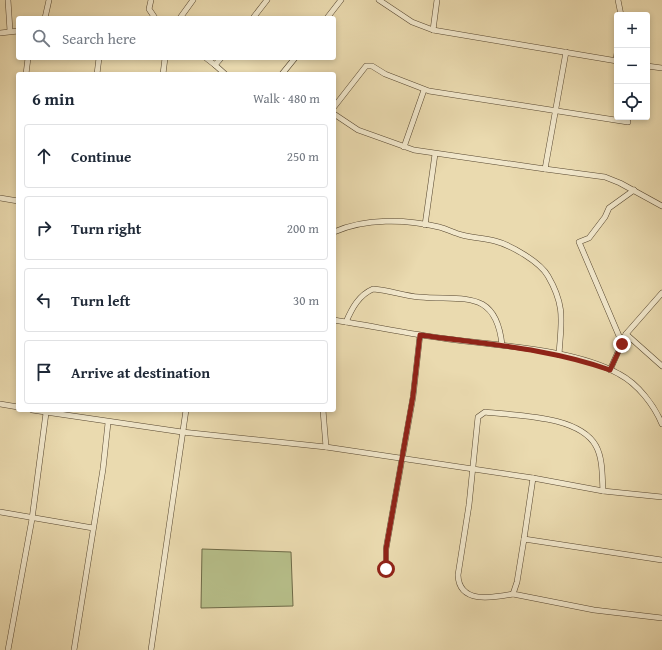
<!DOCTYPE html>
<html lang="en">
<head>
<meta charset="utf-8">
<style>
  body { margin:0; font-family:"Gentium Book Plus",serif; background:#f2f2f3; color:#1f2937 }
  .controls { position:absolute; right:12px; top:12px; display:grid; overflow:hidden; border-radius:4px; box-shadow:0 2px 6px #0003 }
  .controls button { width:36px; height:36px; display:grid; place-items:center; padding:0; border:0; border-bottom:1px solid #e0e1e3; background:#fff; color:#1f2937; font:20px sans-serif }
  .stop { position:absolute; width:12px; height:12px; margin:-9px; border:3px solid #8f2418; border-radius:50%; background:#fff }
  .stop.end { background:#8f2418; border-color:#fff; box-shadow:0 1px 4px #0008 }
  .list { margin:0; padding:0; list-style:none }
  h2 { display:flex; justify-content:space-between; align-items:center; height:52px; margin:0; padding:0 16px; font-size:17px }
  h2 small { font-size:13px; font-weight:400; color:#747a83 }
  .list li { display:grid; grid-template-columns:26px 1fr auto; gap:12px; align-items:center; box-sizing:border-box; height:64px; margin:0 8px 8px; padding:0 8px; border:1px solid #e0e1e3; border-radius:4px }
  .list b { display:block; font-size:15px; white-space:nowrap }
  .list em { font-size:13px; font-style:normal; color:#747a83 }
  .icon { flex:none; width:22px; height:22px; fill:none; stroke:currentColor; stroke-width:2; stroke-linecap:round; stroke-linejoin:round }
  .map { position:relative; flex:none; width:662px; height:650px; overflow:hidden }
  .search { position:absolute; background:#fff; box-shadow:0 2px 6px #0003; left:16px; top:16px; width:320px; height:44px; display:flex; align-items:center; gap:10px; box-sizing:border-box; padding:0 14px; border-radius:4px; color:#747a83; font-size:15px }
  .panel { position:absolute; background:#fff; box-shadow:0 2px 6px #0003; left:16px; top:72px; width:320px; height:340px; border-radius:4px }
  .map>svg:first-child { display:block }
  .green { fill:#b7bf8a; stroke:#6e6a47 }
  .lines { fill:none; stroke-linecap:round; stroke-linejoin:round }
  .street-casing { stroke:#56462f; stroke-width:6 }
  .street { stroke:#f1e7cb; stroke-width:5 }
  .route { stroke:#8f2418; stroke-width:5 }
</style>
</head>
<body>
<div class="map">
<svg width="662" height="650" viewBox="0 0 662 650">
  <rect width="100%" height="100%" fill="#eadaaf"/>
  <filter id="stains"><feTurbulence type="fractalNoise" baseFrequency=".005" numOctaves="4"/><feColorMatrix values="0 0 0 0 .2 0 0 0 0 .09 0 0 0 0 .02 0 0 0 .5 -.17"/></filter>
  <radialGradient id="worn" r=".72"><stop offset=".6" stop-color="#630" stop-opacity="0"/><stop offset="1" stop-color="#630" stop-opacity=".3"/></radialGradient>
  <polygon class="green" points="202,549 291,552 293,606 201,608"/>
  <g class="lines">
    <g class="street-casing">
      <g id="street">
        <polyline points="8,0 10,31"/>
        <polyline points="151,0 149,9 155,18"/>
        <polyline points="379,0 412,22 433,30 617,61"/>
        <polyline points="618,0 621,15"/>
        <polyline points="45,18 49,0"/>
        <polyline points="180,18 193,0"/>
        <polyline points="253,18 267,0"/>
        <polyline points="327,18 341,0"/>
        <polyline points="433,30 437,0"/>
        <polyline points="0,33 18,31"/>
        <polyline points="206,58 215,65"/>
        <polyline points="221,58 215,65 225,74"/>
        <polyline points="616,60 617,53"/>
        <polyline points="647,66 662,68"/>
        <polyline points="26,74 28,58"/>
        <polyline points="97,74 99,58"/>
        <polyline points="163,74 165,58"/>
        <polyline points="282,74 295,58"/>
        <polyline points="334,107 366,66 372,66 385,74 429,91 628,122"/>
        <polyline points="334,114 358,130 414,150 545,169 566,52"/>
        <polyline points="404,147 424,90"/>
        <polyline points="545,169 605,177 620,183 662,206"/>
        <polyline points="0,198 18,201"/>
        <polyline points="425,225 435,154"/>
        <path d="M334,232C365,218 406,219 439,227C447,229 454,233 462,235C473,238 484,238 495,241C511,245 540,262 548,276C566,307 561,322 559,355"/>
        <path d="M334,320C372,326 410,334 448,339C499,346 574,349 619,374C638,384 654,405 662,424"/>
        <path d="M346,322C352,308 359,295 373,289C389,290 404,296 419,297C463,301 496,288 502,345"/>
        <polyline points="626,334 662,366"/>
        <polyline points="622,343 579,242 589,238 605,217 609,208 634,190"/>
        <polyline points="610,370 626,334 662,293"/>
        <polyline points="0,404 18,407"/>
        <polyline points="32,410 182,432 326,447 533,478 603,491 662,497"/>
        <polyline points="323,410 326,447"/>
        <polyline points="0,512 93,528"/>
        <polyline points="524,539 533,478"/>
        <polyline points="662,560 524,539 517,582 513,594 594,610 662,618"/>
        <polyline points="386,569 386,549 413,397 420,335"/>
        <path d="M513,594C492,598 459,604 458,575L469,505L478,417L485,412C516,416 579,415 596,446C603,459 602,476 603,491"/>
        <polyline points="8,650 32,519 46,413"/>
        <polyline points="74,650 103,469 108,423"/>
        <polyline points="151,650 186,410"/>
      </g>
    </g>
    <use href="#street" class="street"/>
  </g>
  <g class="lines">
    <path class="route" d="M386,569V549L413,396L420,335C483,344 549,348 610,370L622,344"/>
  </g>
  <rect width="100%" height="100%" filter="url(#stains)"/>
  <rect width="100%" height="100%" fill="url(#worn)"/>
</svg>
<div class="controls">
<button>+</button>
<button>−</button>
<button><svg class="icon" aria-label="locate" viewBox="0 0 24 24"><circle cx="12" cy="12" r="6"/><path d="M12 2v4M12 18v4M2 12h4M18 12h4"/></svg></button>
</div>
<div class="stop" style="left:386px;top:569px"></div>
<div class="stop end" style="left:622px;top:344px"></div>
<div class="search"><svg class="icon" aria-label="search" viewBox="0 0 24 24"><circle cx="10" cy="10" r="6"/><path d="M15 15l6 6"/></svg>Search here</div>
<section class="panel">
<h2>6 min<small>Walk · 480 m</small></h2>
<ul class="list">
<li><svg class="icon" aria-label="ahead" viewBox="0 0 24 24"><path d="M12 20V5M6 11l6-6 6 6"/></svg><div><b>Continue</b></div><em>250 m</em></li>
<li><svg class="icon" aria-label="right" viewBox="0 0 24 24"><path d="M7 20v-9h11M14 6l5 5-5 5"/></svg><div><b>Turn right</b></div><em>200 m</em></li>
<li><svg class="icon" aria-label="left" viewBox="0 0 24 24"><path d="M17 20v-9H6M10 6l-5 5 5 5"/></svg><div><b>Turn left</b></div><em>30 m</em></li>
<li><svg class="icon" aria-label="arrive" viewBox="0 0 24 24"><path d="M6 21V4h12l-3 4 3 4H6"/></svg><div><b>Arrive at destination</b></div></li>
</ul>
</section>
</div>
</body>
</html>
